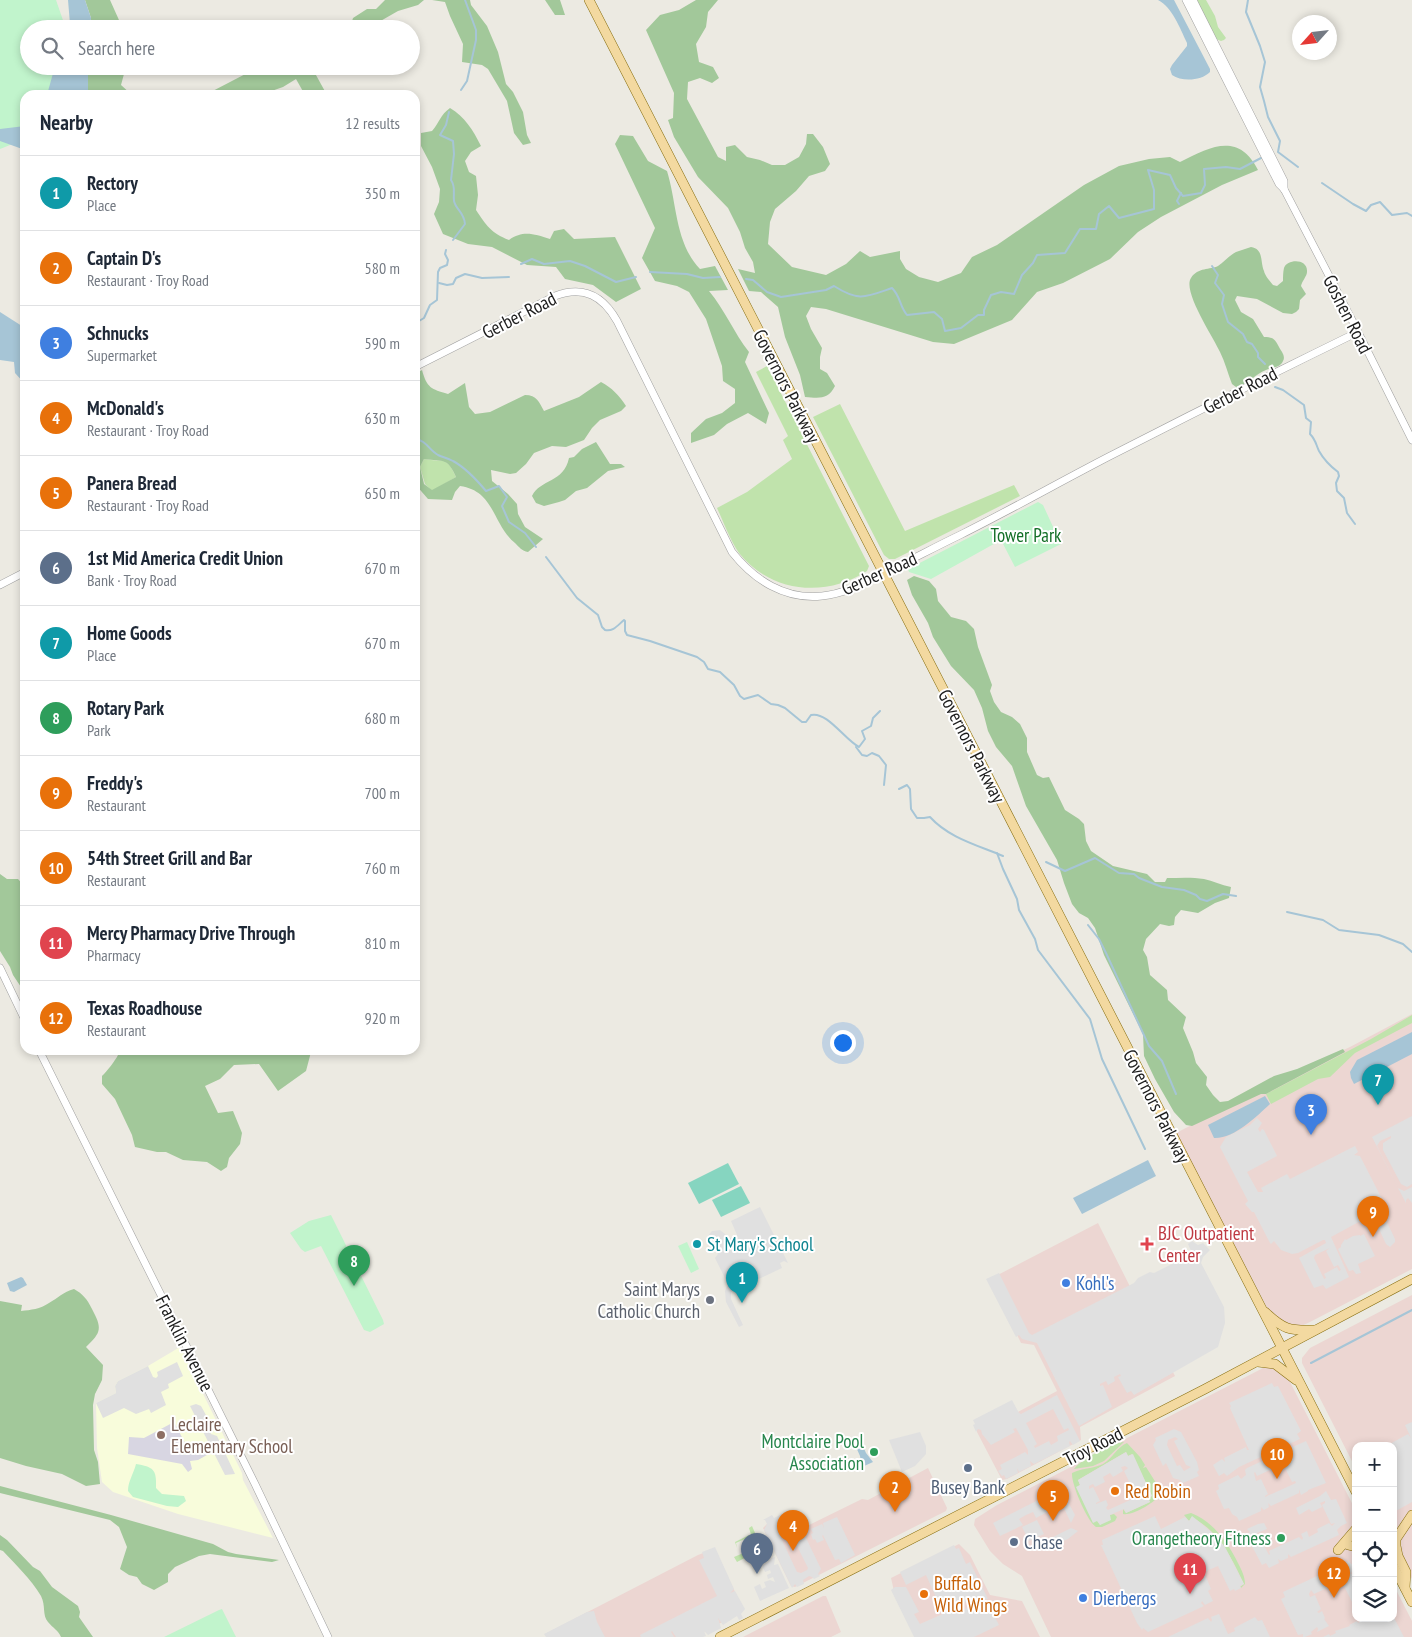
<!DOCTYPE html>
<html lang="en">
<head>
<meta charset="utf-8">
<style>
  body { margin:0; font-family:"PT Sans Narrow",sans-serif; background:#f2f2f3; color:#1f2937 }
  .controls { position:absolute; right:15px; bottom:15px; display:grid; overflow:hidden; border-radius:10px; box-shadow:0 2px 8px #0003 }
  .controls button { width:45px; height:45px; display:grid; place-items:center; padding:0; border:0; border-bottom:1px solid #e0e1e3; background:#fff; color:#1f2937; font:25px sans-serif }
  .compass { position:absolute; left:1292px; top:15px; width:45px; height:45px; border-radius:50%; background:#fff; box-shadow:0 2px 8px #0003; rotate:243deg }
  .you { position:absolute; left:842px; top:1042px; width:18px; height:18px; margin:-12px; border:4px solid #fff; border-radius:50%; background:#1a73e8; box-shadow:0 0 0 8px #1a73e833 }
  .badge { display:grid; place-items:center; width:32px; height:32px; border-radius:50%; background:#db2777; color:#fff; font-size:16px; font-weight:700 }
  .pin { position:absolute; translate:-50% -41px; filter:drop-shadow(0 1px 2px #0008) }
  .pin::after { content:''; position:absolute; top:26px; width:18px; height:15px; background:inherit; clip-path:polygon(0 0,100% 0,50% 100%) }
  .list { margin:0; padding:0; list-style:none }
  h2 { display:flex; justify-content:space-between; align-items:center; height:65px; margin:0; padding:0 20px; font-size:21px }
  h2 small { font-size:16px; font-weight:400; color:#747a83 }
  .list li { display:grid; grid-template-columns:32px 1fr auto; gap:15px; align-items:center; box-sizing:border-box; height:75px; padding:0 20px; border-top:1px solid #e0e1e3 }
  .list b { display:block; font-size:19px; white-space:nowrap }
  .list p { margin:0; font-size:16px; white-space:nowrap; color:#747a83 }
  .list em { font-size:16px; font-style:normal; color:#747a83 }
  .icon { flex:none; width:28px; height:28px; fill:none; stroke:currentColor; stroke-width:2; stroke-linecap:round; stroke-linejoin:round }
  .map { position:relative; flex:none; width:1412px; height:1637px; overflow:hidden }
  .search { position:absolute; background:#fff; box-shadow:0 2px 8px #0003; left:20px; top:20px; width:400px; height:55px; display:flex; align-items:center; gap:12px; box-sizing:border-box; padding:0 18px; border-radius:28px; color:#747a83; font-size:19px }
  .panel { position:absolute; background:#fff; box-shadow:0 2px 8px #0003; left:20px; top:90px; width:400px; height:965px; border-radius:15px }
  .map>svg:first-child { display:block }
  .commercial { fill:#ecd6d2 }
  .education { fill:#f8fcdb }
  .grass { fill:#c0e3ac }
  .forest { fill:#a2c89a; fill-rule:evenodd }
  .park { fill:#c1f4cc }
  .pitch { fill:#86d5c0 }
  .parking { fill:#e0e0e0; fill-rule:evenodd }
  .plaza { fill:#d8d6e2 }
  .water { fill:#a6c5d6 }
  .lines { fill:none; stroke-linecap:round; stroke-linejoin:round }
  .stream { stroke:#a6c5d6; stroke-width:2 }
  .minor-casing { stroke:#a0a0a0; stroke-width:8 }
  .major-casing { stroke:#866d0d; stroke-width:10 }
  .minor { stroke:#fff; stroke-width:7 }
  .major { stroke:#f3d9a0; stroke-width:9 }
  .culture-dot { fill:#0f9aa8; stroke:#fff; stroke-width:2 }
  .health-dot { fill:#e0444e; stroke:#fff; stroke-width:2 }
  .shop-dot { fill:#3f7fe0; stroke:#fff; stroke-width:2 }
  .worship-dot { fill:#6b7280; stroke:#fff; stroke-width:2 }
  .education-dot { fill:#8d6e63; stroke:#fff; stroke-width:2 }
  .leisure-dot { fill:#2e9e5b; stroke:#fff; stroke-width:2 }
  .service-dot { fill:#5c6f8a; stroke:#fff; stroke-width:2 }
  .food-dot { fill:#e8710a; stroke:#fff; stroke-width:2 }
  .labels { text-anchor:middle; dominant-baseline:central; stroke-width:4; stroke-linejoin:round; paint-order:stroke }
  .street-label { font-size:19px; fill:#1c1c1c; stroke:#fff }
  .park-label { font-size:19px; fill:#146f27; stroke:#fff }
  .health-label { font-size:19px; fill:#be3a42; stroke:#fff; text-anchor:start }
  .culture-label { font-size:19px; fill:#0d838f; stroke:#fff; text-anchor:start }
  .shop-label { font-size:19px; fill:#366cbe; stroke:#fff; text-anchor:start }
  .worship-label { font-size:19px; fill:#5b616d; stroke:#fff; text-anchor:end }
  .education-label { font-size:19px; fill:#785e54; stroke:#fff; text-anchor:start }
  .leisure-label { font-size:19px; fill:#27864d; stroke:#fff; text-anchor:end }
  .service-label { font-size:19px; fill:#4e5e75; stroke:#fff }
  .food-label { font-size:19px; fill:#c56008; stroke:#fff; text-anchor:start }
</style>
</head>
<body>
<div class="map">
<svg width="1412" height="1637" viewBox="0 0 1412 1637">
  <rect width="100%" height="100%" fill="#eceae2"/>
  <g class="commercial">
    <polygon points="1412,1014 1412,1269 1310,1322 1299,1327 1288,1326 1274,1315 1266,1306 1176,1133 1290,1075 1350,1047"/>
    <polygon points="1098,1223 1175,1376 1080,1427 1081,1440 1007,1479 1002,1480 977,1432 977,1424 1016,1413 1057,1391 1034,1345 1021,1343 990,1279"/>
    <polygon points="1412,1295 1412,1579 1393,1542 1393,1446 1356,1446 1356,1469 1302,1363 1302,1358 1310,1348"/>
    <polygon points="1269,1365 1282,1370 1289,1380 1356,1511 1356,1618 1393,1618 1393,1584 1412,1621 1412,1637 1051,1637 1022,1576 1003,1564 990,1551 974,1525 975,1519 997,1505"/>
    <polygon points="928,1468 947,1508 946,1511 795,1587 791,1586 763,1528 769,1522 780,1516 797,1513 805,1527 862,1499 868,1500"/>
    <polygon points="959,1544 970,1555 990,1595 1022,1601 1040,1637 916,1637 894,1591 891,1578"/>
    <polygon points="714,1549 741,1604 732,1617 694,1637 546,1637 547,1633 698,1555"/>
    <polygon points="823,1596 826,1596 841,1632 831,1637 743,1637"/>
  </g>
  <polygon class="education" points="180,1347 242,1473 243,1480 273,1538 178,1514 113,1492 102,1482 97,1448 96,1403 116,1393 115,1386 118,1381 148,1366"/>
  <g class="grass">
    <polygon points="1197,0 1206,0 1215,16 1218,27 1226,38 1224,40 1221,41 1216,39"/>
    <path d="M767,366L869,566L867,571C826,598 771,593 739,553C730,540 724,523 717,508L747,492L792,459L783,440L788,436L756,372Z"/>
    <polygon points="840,404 905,531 1014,485 1020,496 895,559 889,559 884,555 813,417"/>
    <path d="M424,459C445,463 446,455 456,477L432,491L425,484L420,467Z"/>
    <polygon points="1412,1015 1412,1023 1355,1053 1330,1077 1318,1079 1271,1104 1266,1094 1371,1039"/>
    <path d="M1124,1442L1104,1461L1093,1466L1074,1469C1080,1460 1112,1443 1124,1442Z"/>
    <path d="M1127,1443L1140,1457L1145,1465L1143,1468L1146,1467L1158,1486V1497C1152,1504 1132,1516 1123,1514V1509L1126,1513L1150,1502L1148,1498L1152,1496L1132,1454L1128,1456L1126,1452L1078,1480L1080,1485L1077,1487L1100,1525L1110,1515L1114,1514L1117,1517L1115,1521L1102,1527H1096C1087,1521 1071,1484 1072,1473C1081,1468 1093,1469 1103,1464C1113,1458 1117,1447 1127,1443Z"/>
    <path d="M1191,1513C1214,1522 1229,1544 1239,1565C1242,1571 1245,1577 1245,1584L1241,1588L1240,1587L1244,1584C1235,1565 1226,1546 1211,1531C1205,1525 1198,1521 1192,1517L1189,1521L1184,1515Z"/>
    <polygon points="752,1526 762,1549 737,1562 734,1557 753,1549 752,1546 755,1544 751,1545 753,1544 749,1537 736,1543 737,1548 735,1542 749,1535 753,1541 749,1528"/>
  </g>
  <g class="forest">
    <polygon points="85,0 110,0 123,29 90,29 91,18"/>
    <polygon points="385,0 424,0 418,5 398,11 370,27 350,28 353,18 367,9 376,9"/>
    <polygon points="432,0 470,0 471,5 487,26 498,52 506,84 513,92 523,112 527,135 531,143 523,145 514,133 507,101 488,69 482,65 462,62 463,44 450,16 445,2"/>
    <polygon points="545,0 560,0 565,15 555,15"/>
    <path d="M696,0H718L708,12L706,27L696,44L699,62L713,67L719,78L712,83L700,78L688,82L687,99L718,157L726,161V147L735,145L747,157L760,160L772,165H785L799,157L806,144L807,134H813L823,147L830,164L825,171L809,176L796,191L775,209L770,222L768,244L792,267L826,275L846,264L860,251L870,257L900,251V259L906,269L919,277L938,282L961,273L972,257L997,245L1084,185L1119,166L1149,159L1170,157L1180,162C1211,146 1239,132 1258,170L1222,185L1161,217L1138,232L1110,259L1063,283L1037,292L1012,320L954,344L933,342L826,309L811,307L806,316L811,329L822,348L820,357V369L827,373L835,386C828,400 819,398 805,397L800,375L785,337L778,307L761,292L749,291L738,269L755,273L753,262L745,248L740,232L728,208L698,177L674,137L668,120L673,118L674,93L646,30L660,15L679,10Z"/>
    <polygon points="88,66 129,66 130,71 124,74 121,85 132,95 88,95"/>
    <polygon points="261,66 311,66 327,95 305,95 296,79 283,87 260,95 205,95"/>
    <path d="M450,108C465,117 473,130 481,146L471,152L465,161L469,172L476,176L478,195L476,210C486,225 491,233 509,240C523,230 534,234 550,239L554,231L564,229L574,239L615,237L641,289L616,302L593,285L565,279L556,267L527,265L492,247L468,244L443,234L434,214L439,202L440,189L432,167L421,146V133L432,131C440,122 440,115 450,108Z"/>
    <path d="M620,135L633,136L648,161L667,171C677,203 675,243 700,269L715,266L728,290L709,291C725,310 734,333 749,352L745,362L769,413L766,424L748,413L727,424L714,435L691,443V433L706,419L722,413L735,403V389L723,381L722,366L706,319L689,292L677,286L655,281L642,258L655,228L615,144Z"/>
    <path d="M1251,247C1264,249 1260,262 1264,271C1265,276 1270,281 1273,285L1277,286L1283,281C1283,277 1283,272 1284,268C1287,259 1308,258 1307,272C1307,276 1302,281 1301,286L1306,294L1300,300L1299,309L1296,312L1292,314L1283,313L1257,299L1237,296L1235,300L1241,312L1253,319L1264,337C1273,337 1275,339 1279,347C1281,351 1286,356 1283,361C1280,368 1273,367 1266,370C1255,374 1249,384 1236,387L1232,384C1228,374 1225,362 1220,352C1214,338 1182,291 1191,278C1198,267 1210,270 1218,266C1224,262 1230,255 1236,252C1241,250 1246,249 1251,247Z"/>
    <path d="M422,370C427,388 431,389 448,394L465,383L469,407L475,414L490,412L525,395C537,395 539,402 544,411L579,397L601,382C612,388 619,395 626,406L621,411L600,420L592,428L584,440L566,447L552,446L534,453L526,464L516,473L510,474L491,470L492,481L508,494L517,504L518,514L525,527L543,539L528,552C522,551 519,547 515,543C492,524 495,491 460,486L455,492L452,500L428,499L415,484V374ZM424,459C444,462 447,457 456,477L432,490L424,484L420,467Z"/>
    <path d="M596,442L610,464H621L625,467L608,471L587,488L576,491L565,500L559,502L544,506L536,503L532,496C540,479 564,483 569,458L574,457L582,449Z"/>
    <path d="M914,576L929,581L936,589L938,601L951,617L966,621L974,629L978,647L992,685L990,691L994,702L1001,712L1012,717L1020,724L1027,738V752L1037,775L1043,778L1049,777L1065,810L1079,819L1084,824L1086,841L1091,851L1113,866L1147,874L1155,882H1165L1167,878C1179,878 1192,877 1204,879C1213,881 1221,885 1231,887L1229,898L1215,903L1198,913L1181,910L1175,917L1174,925L1169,926L1160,924L1146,939L1143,950L1147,957L1150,975L1167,990L1168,1000L1186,1017L1183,1028L1193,1052L1196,1063L1207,1077L1206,1085L1213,1095L1220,1102L1228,1101L1274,1076L1297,1069L1343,1049L1345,1052L1266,1094H1261L1192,1126L1186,1125L1174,1112L1155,1079L1144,1056L1143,1034L1104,955L1095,928L1088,918L1079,913L1072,904L1064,883L1057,860L1026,806L1012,766L996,747L988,731L982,708L974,690L951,666L933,637L928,623L912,595L907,580Z"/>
    <polygon points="0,874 7,879 18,879 25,887 25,993 13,975 10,967 0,951"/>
    <path d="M117,1050H319L311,1052L306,1071L278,1091L259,1064L234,1065L220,1079L205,1086L218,1113L233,1111L242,1133L240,1144L229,1158L227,1167L221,1171L207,1162L183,1160L166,1152H157L135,1147L132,1135L115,1099L102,1084V1076C107,1071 115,1061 118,1055Z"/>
    <path d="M74,1289C83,1294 87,1299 92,1309C102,1328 102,1332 86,1347L103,1365L102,1380L95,1394L93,1405L94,1450L98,1462L100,1484L86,1486L62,1474L26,1466L0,1458V1301L22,1305L21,1311C31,1310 40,1309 49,1303C58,1298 63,1292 74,1289Z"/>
    <polygon points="0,1486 111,1515 213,1544 228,1552 236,1554 279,1560 272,1562 210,1554 199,1556 175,1567 168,1574 168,1582 154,1590 142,1584 137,1577 129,1575 120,1569 127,1547 119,1527 110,1520 0,1493"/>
    <path d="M0,1535L7,1540L33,1567L40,1571L52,1587L78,1606L80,1612L79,1617L93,1637H61C58,1630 53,1628 48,1622C42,1615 46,1606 41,1596C31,1579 16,1565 3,1551L0,1550Z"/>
  </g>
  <g class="park">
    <polygon points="0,0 56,0 66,29 29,29 29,66 79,66 88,95 25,95 25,139 0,149"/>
    <polygon points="1038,502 1043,505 1061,544 1015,567 1001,540 931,579 909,572 908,569"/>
    <polygon points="331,1215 383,1320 384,1324 370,1332 364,1330 321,1246 305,1252 301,1249 290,1233 309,1221"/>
    <polygon points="687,1242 699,1269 691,1273 678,1246"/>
    <path d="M136,1464C153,1467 157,1469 156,1488L162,1494L184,1496L186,1501L178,1507L167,1506L133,1497L128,1491C128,1481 134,1473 136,1464Z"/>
    <polygon points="222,1609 236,1637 164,1637 219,1610"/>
  </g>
  <g class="pitch">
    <polygon points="728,1163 739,1184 699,1204 688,1183"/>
    <polygon points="741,1186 750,1203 721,1217 712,1200"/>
  </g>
  <g class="parking">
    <polygon points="1412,1116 1412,1184 1407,1187 1401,1184 1383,1150 1383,1143 1391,1138 1391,1136 1380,1141 1377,1146 1398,1188 1404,1191 1412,1187 1412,1203 1408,1198 1406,1200 1406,1203 1398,1188 1372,1137"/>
    <path d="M1257,1118L1262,1123L1258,1129L1260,1132L1262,1129L1264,1130L1277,1156L1247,1172L1258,1192H1263L1261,1188L1287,1174L1290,1179L1355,1146L1358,1152L1354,1155L1360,1156L1382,1199H1377L1378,1203L1381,1202L1382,1214H1374L1373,1216L1366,1218L1331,1237L1349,1277L1326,1289L1323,1285L1314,1288L1299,1258L1326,1243L1325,1240H1323L1298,1253L1292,1254L1281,1250L1274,1241L1271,1244L1270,1243L1254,1212H1252L1245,1204L1248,1201L1220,1147L1226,1137L1250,1125ZM1330,1248L1326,1251L1334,1267L1338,1265L1341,1270L1339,1271L1337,1267L1324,1274L1326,1278L1324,1279L1314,1258L1315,1255Z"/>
    <polygon points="760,1207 788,1263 784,1261 780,1263 782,1268 731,1292 731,1299 743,1325 739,1327 726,1302 725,1291 728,1284 715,1258 718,1254 715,1249 708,1245 707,1237 712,1231 720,1230 725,1234 728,1239 737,1235 731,1221"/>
    <polygon points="1378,1216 1385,1218 1395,1239 1395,1242 1390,1247 1386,1244 1378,1227 1376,1220"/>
    <polygon points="1364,1234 1375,1256 1358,1264 1361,1273 1356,1274 1353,1270 1349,1271 1338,1249 1341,1247 1341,1245 1345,1239 1346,1240 1353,1236 1360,1235 1360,1236"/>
    <polygon points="1192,1241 1198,1245 1203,1243 1210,1250 1203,1257 1201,1263 1224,1307 1225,1323 1218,1347 1134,1395 1131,1391 1127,1393 1118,1377 1121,1376 1120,1374 1114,1377 1115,1381 1108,1385 1106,1381 1100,1384 1100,1386 1103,1385 1112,1407 1079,1426 1037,1343 1022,1339 1019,1335 1016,1337 986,1279 999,1273 1029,1333 1032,1335 1134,1283 1138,1278 1150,1272 1154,1273 1190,1255 1191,1251 1188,1244"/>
    <polygon points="177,1362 183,1376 168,1384 169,1388 161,1392 166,1405 151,1413 149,1409 136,1414 124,1408 103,1418 96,1403 116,1393 115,1386 118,1381 148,1366 153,1377 156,1378 158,1376 157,1372"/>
    <polygon points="1272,1383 1274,1387 1278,1386 1301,1431 1297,1434 1300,1439 1239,1467 1227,1476 1224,1473 1219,1476 1213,1465 1222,1459 1225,1462 1224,1458 1246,1447 1247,1450 1249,1450 1230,1408 1231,1406 1229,1403"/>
    <path d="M1057,1395L1080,1441L1073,1445L1070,1441L1069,1442L1070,1446L1034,1464L1030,1461L1031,1466L1019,1472L1017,1468L1018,1473L1006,1479L1004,1475L1002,1476L998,1471L1002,1469L1000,1465L1025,1452L1028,1455V1450L1016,1428L1013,1429L1015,1432L991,1445L982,1434L981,1430L978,1429L976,1432L973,1425L975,1424L973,1420L1012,1400L1019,1413L1021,1414ZM1053,1409L1064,1430L1068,1428L1069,1430L1057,1436L1058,1441L1051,1445L1049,1441L1035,1448L1034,1446L1037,1444L1026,1423Z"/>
    <polygon points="196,1404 201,1406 212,1426 208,1429 211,1434 217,1436 235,1474 225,1475 190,1406"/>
    <polygon points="1412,1422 1412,1502 1394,1512 1393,1446 1386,1446 1408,1434 1411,1438 1405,1425"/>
    <path d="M1174,1429L1181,1432L1197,1462L1199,1470L1197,1472L1199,1476L1183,1483L1180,1480L1173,1478L1166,1463L1163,1466L1153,1445L1156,1440L1155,1438ZM1175,1437L1178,1439L1174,1441L1186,1465L1191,1467L1184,1471L1180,1465L1177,1466L1167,1445L1168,1440Z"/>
    <polygon points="920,1432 926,1446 926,1454 915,1466 902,1472 889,1440"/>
    <path d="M1306,1441L1326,1483L1308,1490V1491L1301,1495L1299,1489V1493L1271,1506L1268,1503L1269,1507L1264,1510L1261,1507V1511L1239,1521L1237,1517L1232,1514L1229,1508L1224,1509L1216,1491L1219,1489L1218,1485L1238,1475L1241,1479L1246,1475L1245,1470L1247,1468ZM1283,1459L1286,1461V1463L1283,1464L1292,1482L1295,1481L1296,1483L1265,1497V1496L1268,1494L1261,1479L1256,1481L1254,1473L1255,1472L1257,1476L1283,1464L1281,1460Z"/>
    <path d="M1126,1452L1128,1456L1133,1454L1152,1496L1148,1498L1150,1502L1126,1513L1124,1509L1110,1515L1111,1520L1100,1525L1097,1521L1093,1523L1076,1487L1080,1485L1078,1480ZM1125,1466L1128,1468L1124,1471L1135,1494L1139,1493V1496L1108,1510L1106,1508L1108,1505L1106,1500L1096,1504V1503L1100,1501L1093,1487L1089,1489V1486L1093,1484L1095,1487L1105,1482L1103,1477L1110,1473L1113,1477L1123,1471L1121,1467Z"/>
    <polygon points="1056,1491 1059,1498 1062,1491 1075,1515 1071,1523 1059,1498 1054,1501 1057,1507 1036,1518 1033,1512 1026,1515 1019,1519 1023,1525 1000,1536 993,1523"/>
    <polygon points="1326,1491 1331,1500 1336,1499 1347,1523 1341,1526 1337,1530 1339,1535 1291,1557 1288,1554 1288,1558 1281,1561 1278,1559 1279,1563 1269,1568 1266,1563 1262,1565 1246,1535 1250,1532 1247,1529 1258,1524 1264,1523 1267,1529 1257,1533 1269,1555 1270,1554 1269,1551 1299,1537 1302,1540 1303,1538 1301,1534 1307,1531 1309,1537 1318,1532 1317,1529 1329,1523 1332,1526 1335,1523 1331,1524 1322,1505 1325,1503 1325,1501 1320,1503 1322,1507 1312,1512 1309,1509 1299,1515 1296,1508 1320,1496"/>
    <path d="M782,1514L786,1517L795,1515L821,1569L818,1574L820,1576L814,1579L812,1577L809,1576L803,1580L804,1584L797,1587L795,1584L792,1588L764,1530L767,1524L765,1520H763L772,1515L774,1518ZM787,1531L791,1534L808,1568L807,1570L801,1573L797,1572L781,1538L782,1533Z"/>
    <polygon points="1155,1516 1161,1529 1185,1517 1189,1521 1192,1516 1202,1524 1216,1536 1225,1547 1244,1584 1240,1586 1241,1588 1235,1591 1234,1589 1230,1591 1218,1566 1204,1572 1211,1589 1208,1591 1213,1601 1205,1605 1202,1601 1201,1603 1204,1606 1148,1632 1143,1628 1142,1630 1137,1623 1101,1545 1103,1545 1102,1540"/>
    <polygon points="837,1517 855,1555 841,1563 839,1559 835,1560 823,1535 822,1536 824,1540 817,1543 815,1539 813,1540 811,1534 813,1533 811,1529 822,1524 824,1528 823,1523"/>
    <polygon points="1037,1520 1044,1534 1029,1541 1022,1527"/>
    <polygon points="1071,1528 1078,1531 1068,1539 1052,1546 1045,1541"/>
    <polygon points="954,1545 956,1549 959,1548 966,1564 970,1562 988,1599 940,1606 926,1575 906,1585 900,1572"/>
    <polygon points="715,1547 734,1589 730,1593 735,1591 745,1609 741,1614 743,1618 739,1620 737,1616 723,1625 718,1618 721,1628 708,1635 704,1631 706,1636 703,1637 676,1637 672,1631 671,1632 674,1637 641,1637 640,1635 717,1596 699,1560 704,1558 702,1552"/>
    <polygon points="775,1557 774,1565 778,1564 789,1588 760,1601 754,1587 760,1584 762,1589 766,1587 764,1582 770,1580 775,1582 773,1577 768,1579 767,1575 771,1573 770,1570 765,1572 762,1565 768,1562 769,1559"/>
    <polygon points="1349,1561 1351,1564 1356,1564 1356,1570 1350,1573 1351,1574 1355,1572 1356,1574 1356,1607 1355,1608 1342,1582 1346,1580 1344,1576 1340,1577 1342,1581 1314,1594 1311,1590 1309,1594 1310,1597 1315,1595 1321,1609 1317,1612 1319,1613 1322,1611 1325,1618 1324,1619 1329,1626 1317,1632 1318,1629 1317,1627 1311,1632 1312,1634 1305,1637 1303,1637 1303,1634 1298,1635 1281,1599 1285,1597 1283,1592"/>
    <polygon points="895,1587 906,1587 919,1612 914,1614 920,1624 952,1610 989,1606 999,1625 974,1637 914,1637 891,1590"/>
    <polygon points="594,1611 597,1622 605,1637 546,1637 544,1634 587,1612"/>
    <polygon points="1219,1614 1228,1634 1235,1631 1234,1628 1255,1617 1258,1621 1262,1620 1270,1637 1168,1637 1208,1618 1211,1622 1212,1620 1211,1617"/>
    <polygon points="1393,1616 1404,1637 1323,1637 1329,1634 1330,1636 1336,1633 1335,1631 1350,1626 1349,1625 1357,1621 1358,1623 1364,1618 1393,1618"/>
  </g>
  <polygon class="plaza" points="174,1422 185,1443 179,1446 184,1455 203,1446 207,1455 198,1460 190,1461 192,1469 188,1472 182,1464 128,1454 129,1437 144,1438"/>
  <g class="water">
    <polygon points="68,0 85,0 91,18 90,29 68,29 70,24"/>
    <path d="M1158,0H1174L1210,69V72C1201,81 1182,82 1172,75L1170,69L1172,65L1187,46V43C1180,28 1172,7 1158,0Z"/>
    <polygon points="55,66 88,66 88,95 47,95"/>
    <polygon points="25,126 25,150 0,141 0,129"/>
    <polygon points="0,312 25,328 25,346 23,345 21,360 25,374 25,384 15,373 14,362 0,360"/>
    <polygon points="1412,1032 1412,1054 1354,1084 1351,1078 1350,1072 1357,1060"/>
    <path d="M1265,1096L1270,1104C1256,1117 1234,1139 1214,1138L1208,1125Z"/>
    <polygon points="1148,1160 1156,1176 1082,1214 1073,1198"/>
    <polygon points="21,1277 23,1278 27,1285 14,1292 10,1291 7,1283"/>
    <polygon points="862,1444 866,1453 873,1462 862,1467 860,1456 856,1447"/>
  </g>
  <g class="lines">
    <g class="stream">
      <polyline points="1248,0 1246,12 1260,46 1265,62 1260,87 1264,101 1268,117 1280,141 1278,152 1298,167"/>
      <polyline points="461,90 467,81 476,40 476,30 465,0"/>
      <path d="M449,112L446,125L440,135L453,141L454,154L451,180C456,187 453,192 454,201C456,210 464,212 465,224L453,240"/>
      <polyline points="1322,183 1353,204 1366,211 1371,205 1380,202 1392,215 1407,213 1412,216"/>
      <polyline points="1179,204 1177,201 1181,193"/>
      <polyline points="521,264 532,259 544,264 570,261 585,266 616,282 636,277"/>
      <polyline points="1212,266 1218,275 1215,283 1224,295 1222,304 1228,322 1243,334 1247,342 1252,344 1258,353 1258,357 1265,364"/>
      <polyline points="650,272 687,274 703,278 720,277"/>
      <path d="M746,279L753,280L767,292L781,297L826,290L834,286C859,302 866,297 892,288C901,297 899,305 907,315L934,312L942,319L945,331L961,328L978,315H984V310L991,295L1001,292L1014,294L1022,275L1033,263L1037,255L1065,253L1080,229H1096L1099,214L1109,206L1119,218L1154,209V190L1148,170L1170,175L1176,188L1183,196L1201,193L1205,185L1204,169L1226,167L1240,169L1261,158"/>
      <polyline points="439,283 447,285 453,284 456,278 465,274 482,278 509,277"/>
      <polyline points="419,321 424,318 430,305 437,300 438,272 440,268 447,265 448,260 445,254 446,250"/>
      <path d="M1275,387L1283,390L1304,405L1306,418L1311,422L1310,434C1316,440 1316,445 1319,451C1324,460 1330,466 1338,472L1339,476L1336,483L1337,491L1344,498L1347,513L1355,524"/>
      <path d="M415,439C426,440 429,450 438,455C442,457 448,458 453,461C466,468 476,479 486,491L499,486L507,497L502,506L509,522L525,533L536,547"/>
      <path d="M546,557L577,598L598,615L602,627L605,630C613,632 618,625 624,620L625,621V631L627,635L650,641L697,657L704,662L708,669L720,672L734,685L740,696L744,699L758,695L771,704L778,705L785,708L802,722H806L811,715C827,711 845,740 859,747L865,739L862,731L871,726L873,718L880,711"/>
      <polyline points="856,747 862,755 867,756 872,753 879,756 886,765 884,785"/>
      <path d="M899,789L907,785L910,789L911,809L917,818H924L930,817C949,838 977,845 1003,856"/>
      <polyline points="997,853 1003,869 1017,899 1019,910 1035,939 1038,950 1090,1019 1102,1059 1145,1149"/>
      <polyline points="1046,862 1065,871 1095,858 1119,873 1134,874 1139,878 1162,887 1184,890 1196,895 1200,899 1207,901 1223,894 1236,896"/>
      <polyline points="1287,912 1323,920 1339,930 1379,935 1403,944 1412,952"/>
      <polyline points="1088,925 1099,939 1106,953 1149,1046 1162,1061 1176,1094"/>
      <polyline points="1311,1363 1412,1310"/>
    </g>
    <g class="minor-casing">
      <g id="minor">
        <polyline points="1186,0 1279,184 1284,189 1352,320 1412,440"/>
        <polyline points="1193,0 1284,181 1284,189"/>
        <path d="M415,367L555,296C584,285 603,296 617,321L732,552C754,580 785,600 822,596C845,594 866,582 886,572C911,560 935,547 960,535C1010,510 1058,483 1108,457C1190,415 1274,373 1358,332"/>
        <polyline points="0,585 25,572"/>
        <polyline points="0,968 25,1020"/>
        <polyline points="39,1050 255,1484 328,1637"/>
      </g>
    </g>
    <g class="major-casing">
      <g id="major">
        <polyline points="589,0 1356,1492"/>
        <path d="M1265,1312C1283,1329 1289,1331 1314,1330"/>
        <polyline points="1258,1362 1275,1364 1296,1380"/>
        <polyline points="1348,1545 1356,1547"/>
        <polyline points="1338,1550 1356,1529"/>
        <polyline points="1393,1565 1412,1602"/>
        <polyline points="1405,1588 1406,1572 1398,1556 1396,1546 1396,1539 1412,1515"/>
        <polyline points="720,1637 1205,1389 1412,1279"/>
      </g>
    </g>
    <use href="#minor" class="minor"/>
    <use href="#major" class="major"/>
  </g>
  <circle class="culture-dot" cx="697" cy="1244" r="5"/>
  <path class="health-dot" d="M1144.5 1236.5h5v5h5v5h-5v5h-5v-5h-5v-5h5z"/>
  <g class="shop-dot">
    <circle cx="1066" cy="1283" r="5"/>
    <circle cx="1083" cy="1598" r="5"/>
  </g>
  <circle class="worship-dot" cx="710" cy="1300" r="5"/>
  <circle class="education-dot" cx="161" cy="1435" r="5"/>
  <g class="leisure-dot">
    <circle cx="874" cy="1452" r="5"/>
    <circle cx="1281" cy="1538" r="5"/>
  </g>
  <g class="service-dot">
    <circle cx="968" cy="1468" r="5"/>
    <circle cx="1014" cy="1542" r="5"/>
  </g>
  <g class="food-dot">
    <circle cx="1115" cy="1491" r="5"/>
    <circle cx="924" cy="1594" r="5"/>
  </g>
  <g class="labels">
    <g class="street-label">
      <text transform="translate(1348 314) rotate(63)">Goshen Road</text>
      <text transform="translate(519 315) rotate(-27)">Gerber Road</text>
      <text transform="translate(787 386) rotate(63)">Governors Parkway</text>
      <text transform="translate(1240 390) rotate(-27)">Gerber Road</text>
      <text transform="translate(879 573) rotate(-24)">Gerber Road</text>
      <text transform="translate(972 746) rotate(63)">Governors Parkway</text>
      <text transform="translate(1157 1106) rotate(63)">Governors Parkway</text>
      <text transform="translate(185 1343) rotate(63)">Franklin Avenue</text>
      <text transform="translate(1093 1446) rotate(-27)">Troy Road</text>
    </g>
    <g class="park-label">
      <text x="1026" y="535">Tower Park</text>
    </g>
    <g class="health-label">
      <text x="1158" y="1233">BJC Outpatient<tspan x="1158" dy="22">Center</tspan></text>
    </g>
    <g class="culture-label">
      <text x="707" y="1244">St Mary's School</text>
    </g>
    <g class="shop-label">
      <text x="1076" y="1283">Kohl's</text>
      <text x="1093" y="1598">Dierbergs</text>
    </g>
    <g class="worship-label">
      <text x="700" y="1289">Saint Marys<tspan x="700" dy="22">Catholic Church</tspan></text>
    </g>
    <g class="education-label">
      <text x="171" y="1424">Leclaire<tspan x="171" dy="22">Elementary School</tspan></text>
    </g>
    <g class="leisure-label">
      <text x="864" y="1441">Montclaire Pool<tspan x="864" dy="22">Association</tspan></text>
      <text x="1271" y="1538">Orangetheory Fitness</text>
    </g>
    <g class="service-label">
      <text x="968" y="1487">Busey Bank</text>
      <text x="1024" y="1542" text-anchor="start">Chase</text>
    </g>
    <g class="food-label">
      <text x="1125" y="1491">Red Robin</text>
      <text x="934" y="1583">Buffalo<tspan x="934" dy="22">Wild Wings</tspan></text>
    </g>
  </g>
</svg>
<div class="controls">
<button>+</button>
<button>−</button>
<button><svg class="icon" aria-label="locate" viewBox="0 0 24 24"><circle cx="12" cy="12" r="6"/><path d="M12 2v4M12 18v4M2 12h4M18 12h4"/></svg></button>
<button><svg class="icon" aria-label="layers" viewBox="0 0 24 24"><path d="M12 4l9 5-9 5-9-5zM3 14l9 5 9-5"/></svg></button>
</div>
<svg class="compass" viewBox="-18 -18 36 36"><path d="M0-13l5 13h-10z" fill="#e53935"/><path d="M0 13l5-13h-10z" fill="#747a83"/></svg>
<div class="you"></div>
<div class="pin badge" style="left:742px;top:1303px;background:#0f9aa8">1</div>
<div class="pin badge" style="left:895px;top:1512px;background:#e8710a">2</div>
<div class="pin badge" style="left:1311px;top:1135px;background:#3f7fe0">3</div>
<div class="pin badge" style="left:793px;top:1551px;background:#e8710a">4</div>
<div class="pin badge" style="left:1053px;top:1521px;background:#e8710a">5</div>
<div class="pin badge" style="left:757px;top:1574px;background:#5c6f8a">6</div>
<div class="pin badge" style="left:1378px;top:1105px;background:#0f9aa8">7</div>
<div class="pin badge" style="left:354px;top:1286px;background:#2e9e5b">8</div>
<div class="pin badge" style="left:1373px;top:1237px;background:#e8710a">9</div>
<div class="pin badge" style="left:1277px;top:1479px;background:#e8710a">10</div>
<div class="pin badge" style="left:1190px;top:1594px;background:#e0444e">11</div>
<div class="pin badge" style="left:1334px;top:1598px;background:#e8710a">12</div>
<div class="search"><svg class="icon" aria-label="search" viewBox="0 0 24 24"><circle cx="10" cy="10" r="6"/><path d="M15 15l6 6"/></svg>Search here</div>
<section class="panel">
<h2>Nearby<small>12 results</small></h2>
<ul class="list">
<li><span class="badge" style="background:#0f9aa8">1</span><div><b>Rectory</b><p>Place</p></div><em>350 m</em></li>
<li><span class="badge" style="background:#e8710a">2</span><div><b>Captain D's</b><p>Restaurant · Troy Road</p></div><em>580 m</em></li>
<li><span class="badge" style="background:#3f7fe0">3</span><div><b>Schnucks</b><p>Supermarket</p></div><em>590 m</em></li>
<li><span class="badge" style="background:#e8710a">4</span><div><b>McDonald's</b><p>Restaurant · Troy Road</p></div><em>630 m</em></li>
<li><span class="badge" style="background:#e8710a">5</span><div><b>Panera Bread</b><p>Restaurant · Troy Road</p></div><em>650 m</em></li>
<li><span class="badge" style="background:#5c6f8a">6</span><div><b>1st Mid America Credit Union</b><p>Bank · Troy Road</p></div><em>670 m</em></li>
<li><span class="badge" style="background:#0f9aa8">7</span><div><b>Home Goods</b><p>Place</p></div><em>670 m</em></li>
<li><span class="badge" style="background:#2e9e5b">8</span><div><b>Rotary Park</b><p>Park</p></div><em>680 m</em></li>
<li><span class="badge" style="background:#e8710a">9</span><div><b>Freddy's</b><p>Restaurant</p></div><em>700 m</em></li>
<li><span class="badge" style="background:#e8710a">10</span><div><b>54th Street Grill and Bar</b><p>Restaurant</p></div><em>760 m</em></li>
<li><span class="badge" style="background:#e0444e">11</span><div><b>Mercy Pharmacy Drive Through</b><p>Pharmacy</p></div><em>810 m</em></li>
<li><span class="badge" style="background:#e8710a">12</span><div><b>Texas Roadhouse</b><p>Restaurant</p></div><em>920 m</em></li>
</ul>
</section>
</div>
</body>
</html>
